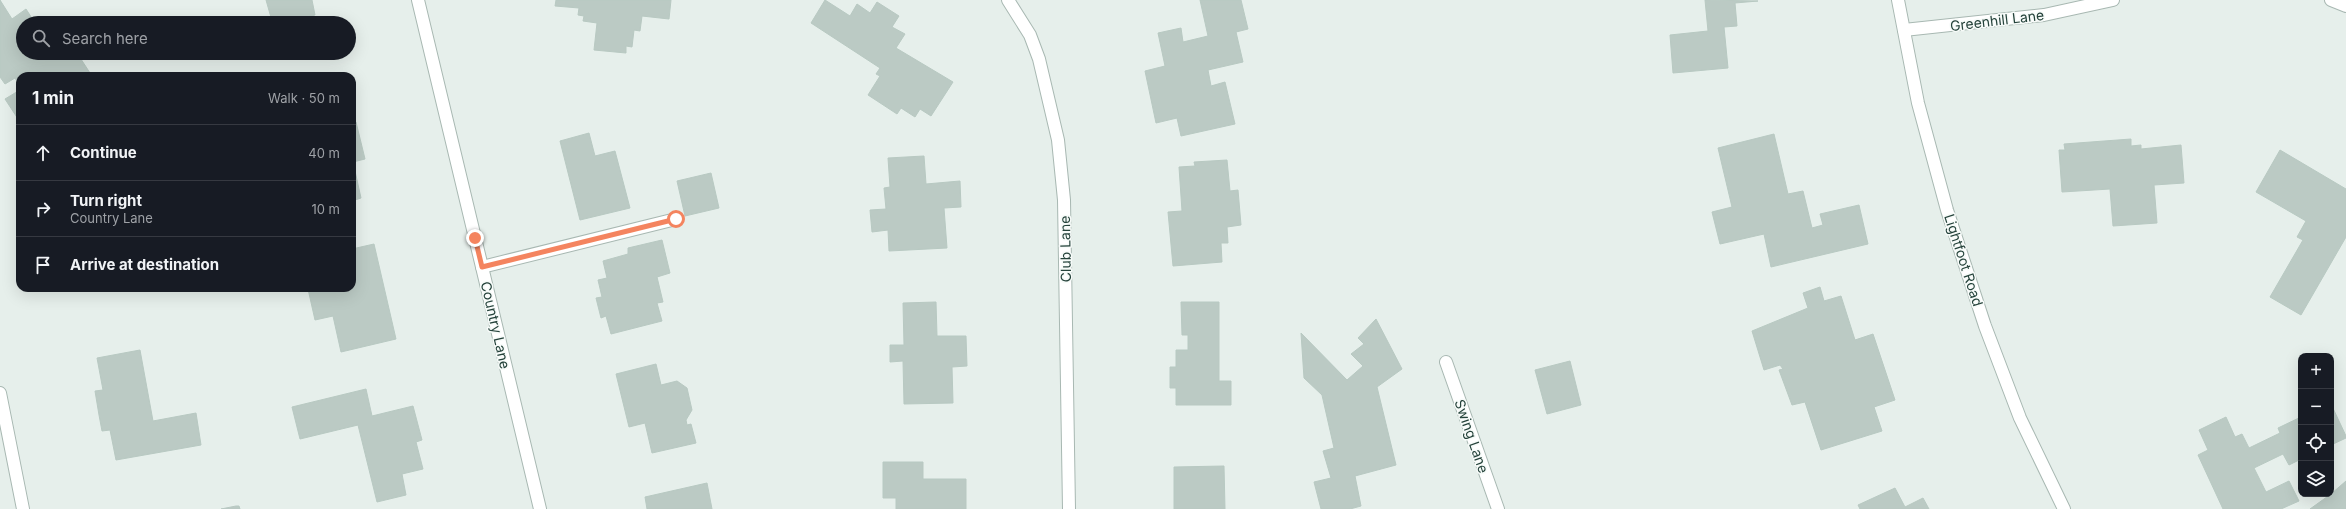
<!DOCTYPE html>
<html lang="en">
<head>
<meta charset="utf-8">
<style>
  body { margin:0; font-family:Inter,sans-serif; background:#20242c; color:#f1f3f6 }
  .controls { position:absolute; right:12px; bottom:12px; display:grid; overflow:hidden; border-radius:8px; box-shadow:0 4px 16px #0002 }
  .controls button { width:36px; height:36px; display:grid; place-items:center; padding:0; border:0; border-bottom:1px solid #363941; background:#171b24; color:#f1f3f6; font:20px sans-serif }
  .stop { position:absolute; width:12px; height:12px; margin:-9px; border:3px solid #f4845f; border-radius:50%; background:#fff }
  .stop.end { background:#f4845f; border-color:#fff; box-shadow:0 1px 4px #0008 }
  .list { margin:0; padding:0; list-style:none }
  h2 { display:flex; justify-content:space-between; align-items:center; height:52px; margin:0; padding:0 16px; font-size:17px }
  h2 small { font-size:13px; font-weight:400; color:#9ea1a6 }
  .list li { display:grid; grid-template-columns:26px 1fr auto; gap:12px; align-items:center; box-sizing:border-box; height:56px; padding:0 16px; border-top:1px solid #363941 }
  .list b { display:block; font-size:15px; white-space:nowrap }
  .list p { margin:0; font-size:13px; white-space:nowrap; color:#9ea1a6 }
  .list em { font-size:13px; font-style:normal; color:#9ea1a6 }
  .icon { flex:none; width:22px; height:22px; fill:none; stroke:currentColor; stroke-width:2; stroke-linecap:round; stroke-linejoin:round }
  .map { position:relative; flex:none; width:2346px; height:509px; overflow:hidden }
  .search { position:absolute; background:#171b24; box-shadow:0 4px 16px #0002; left:16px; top:16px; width:340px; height:44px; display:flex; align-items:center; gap:10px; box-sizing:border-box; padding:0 14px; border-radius:22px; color:#9ea1a6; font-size:15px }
  .panel { position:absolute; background:#171b24; box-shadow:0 4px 16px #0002; left:16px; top:72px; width:340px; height:220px; border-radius:12px }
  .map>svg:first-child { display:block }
  .building { fill:#bbcac4; stroke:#b8c9c2 }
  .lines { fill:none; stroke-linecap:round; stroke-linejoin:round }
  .lane-casing { stroke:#a8b8b2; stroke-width:14 }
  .street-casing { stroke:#a8b8b2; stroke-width:14 }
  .lane { stroke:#fff; stroke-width:12 }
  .street { stroke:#fff; stroke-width:12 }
  .route { stroke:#f4845f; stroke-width:5 }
  .labels { text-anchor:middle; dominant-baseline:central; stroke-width:3; stroke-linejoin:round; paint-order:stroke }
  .street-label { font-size:14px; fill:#24423a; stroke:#f7fbf9 }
</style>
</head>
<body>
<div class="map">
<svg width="2346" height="509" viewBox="0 0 2346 509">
  <rect width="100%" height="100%" fill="#e6efeb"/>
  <g class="building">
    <polygon points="0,0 12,19 26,9 35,23 23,23 23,53 28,53 34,61 46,53 77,53 92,76 20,76 20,86 15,78 5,84 0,77"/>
    <polygon points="266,0 312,0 315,15 285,23 264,23 272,21"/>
    <polygon points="556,0 671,0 669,19 642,16 640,31 634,30 632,47 626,46 626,53 594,50 597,23 583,21 584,16 578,15 579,8 555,6"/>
    <polygon points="825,0 850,16 857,4 870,13 877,2 899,16 892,27 905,34 896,48 953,82 931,116 920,109 915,117 901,108 897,114 868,95 880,76 876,74 880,68 811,23"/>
    <polygon points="1200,0 1241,0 1248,29 1236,32 1243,62 1208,70 1211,86 1225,82 1235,124 1181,136 1177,118 1156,123 1145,71 1165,66 1158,33 1181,28 1183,42 1208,36"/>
    <polygon points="1705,0 1758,1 1735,3 1737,26 1724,27 1728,68 1673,73 1670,35 1708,31"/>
    <polygon points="251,53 265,53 252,56"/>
    <polygon points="20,90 20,122 5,99"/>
    <polygon points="356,122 365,159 353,162 361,198 352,201 352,123"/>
    <polygon points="589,133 595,156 615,151 630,208 580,220 560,141"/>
    <polygon points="1774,134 1788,194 1803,191 1812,228 1823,225 1820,214 1859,205 1868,244 1771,267 1764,234 1720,244 1712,212 1732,207 1718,148"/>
    <polygon points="2131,139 2131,146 2141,145 2141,149 2181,145 2184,183 2154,185 2157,223 2113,226 2110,189 2062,192 2059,150 2065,150 2064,144"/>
    <polygon points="2280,150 2346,189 2346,237 2301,315 2270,297 2303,240 2297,237 2306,221 2256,192"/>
    <polygon points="924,156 926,184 960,181 961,207 944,208 947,248 889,251 888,230 872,232 870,210 886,209 884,188 890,187 888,158"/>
    <polygon points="1227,160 1230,191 1238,190 1241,225 1227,227 1228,243 1221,243 1222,262 1173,266 1168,212 1182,211 1179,167 1195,166 1194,162"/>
    <polygon points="711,173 719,208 685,216 677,181"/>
    <polygon points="662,240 670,273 657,277 663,302 657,303 662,321 611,334 606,316 601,318 596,298 602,297 598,280 607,278 603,261 628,254 628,248"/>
    <polygon points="374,244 396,339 341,352 333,316 315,320 308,289 352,288 352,249"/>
    <polygon points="1820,287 1824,301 1841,296 1855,340 1873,334 1895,400 1874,407 1882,431 1821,450 1805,402 1792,405 1779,370 1783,369 1780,365 1764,370 1752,331 1808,308 1803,293"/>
    <polygon points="936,302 937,336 966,336 967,366 952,367 953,403 904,404 903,361 890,362 890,345 904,345 903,303"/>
    <polygon points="1181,302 1219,302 1219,381 1231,381 1231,405 1176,405 1176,388 1170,388 1170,367 1176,367 1176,350 1188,350 1188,335 1182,335"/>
    <polygon points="1376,319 1402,369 1377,387 1396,465 1355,476 1361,506 1350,509 1321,509 1314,482 1331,478 1323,451 1334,448 1322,395 1304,378 1301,333 1347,380 1363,366 1351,354 1364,344 1358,338"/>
    <polygon points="140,350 153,421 196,413 201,445 116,460 110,430 102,431 99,415 95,391 103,390 97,358"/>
    <polygon points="1570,361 1581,405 1547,414 1535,370"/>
    <polygon points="656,364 661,385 677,381 687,388 692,410 686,420 687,425 691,424 696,443 652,453 645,423 629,427 616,374"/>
    <polygon points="366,389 372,416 413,406 422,440 416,442 423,469 402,474 406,495 377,502 358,425 300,439 292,407"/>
    <polygon points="2331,404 2346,436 2346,438 2331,445"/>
    <polygon points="2226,417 2235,437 2242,434 2249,448 2280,433 2278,428 2301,417 2301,459 2289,465 2283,454 2254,468 2266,492 2289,481 2299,501 2281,509 2223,509 2198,455 2208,450 2199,430"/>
    <polygon points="883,462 923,462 923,479 966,479 966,509 896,509 896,498 883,498"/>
    <polygon points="1224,466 1225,509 1174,509 1174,467"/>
    <polygon points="2346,481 2346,509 2310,509 2331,494"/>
    <polygon points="707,483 712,509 647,509 645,497"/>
    <polygon points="1895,488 1905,507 1923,498 1929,509 1860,509 1858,505"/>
    <polygon points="236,506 239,506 240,509 221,509"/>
  </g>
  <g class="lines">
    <g class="lane-casing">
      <polyline id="lane" points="482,267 676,219"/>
    </g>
    <g class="street-casing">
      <g id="street">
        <polyline points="418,0 540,509"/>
        <polyline points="1008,0 1030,35 1039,59 1058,140 1064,200 1069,509"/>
        <polyline points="1898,0 1918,103 1947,210 1985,326 2020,418 2064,509"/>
        <polyline points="2331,0 2346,6"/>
        <polyline points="1904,30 2044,15 2113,0"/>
        <polyline points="1446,362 1498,509"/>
        <polyline points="0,393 23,509"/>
      </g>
    </g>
    <use href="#lane" class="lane"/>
    <use href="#street" class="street"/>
  </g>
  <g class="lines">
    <polyline class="route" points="475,238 482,267 676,219"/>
  </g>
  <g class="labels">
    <g class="street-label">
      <text transform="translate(1997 20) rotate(-7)">Greenhill Lane</text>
      <text transform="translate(1065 249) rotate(-91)">Club Lane</text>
      <text transform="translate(1964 260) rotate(72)">Lightfoot Road</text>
      <text transform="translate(496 325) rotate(77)">Country Lane</text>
      <text transform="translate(1472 436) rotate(71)">Swing Lane</text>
    </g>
  </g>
</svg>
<div class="controls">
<button>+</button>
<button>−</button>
<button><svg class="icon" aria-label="locate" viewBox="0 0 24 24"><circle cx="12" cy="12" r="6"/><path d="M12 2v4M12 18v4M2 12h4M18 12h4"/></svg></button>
<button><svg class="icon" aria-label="layers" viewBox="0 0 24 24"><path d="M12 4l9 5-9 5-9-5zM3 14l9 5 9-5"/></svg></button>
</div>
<div class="stop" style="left:676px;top:219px"></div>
<div class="stop end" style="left:475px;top:238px"></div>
<div class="search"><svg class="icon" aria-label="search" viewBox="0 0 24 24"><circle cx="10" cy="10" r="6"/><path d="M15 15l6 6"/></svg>Search here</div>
<section class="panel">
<h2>1 min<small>Walk · 50 m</small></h2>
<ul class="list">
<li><svg class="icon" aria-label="ahead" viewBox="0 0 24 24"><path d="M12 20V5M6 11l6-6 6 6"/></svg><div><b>Continue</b></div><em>40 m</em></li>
<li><svg class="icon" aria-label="right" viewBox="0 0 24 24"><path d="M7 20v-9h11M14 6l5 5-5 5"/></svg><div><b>Turn right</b><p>Country Lane</p></div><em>10 m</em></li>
<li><svg class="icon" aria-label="arrive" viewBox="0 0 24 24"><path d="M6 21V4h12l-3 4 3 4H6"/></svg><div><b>Arrive at destination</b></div></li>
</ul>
</section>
</div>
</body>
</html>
